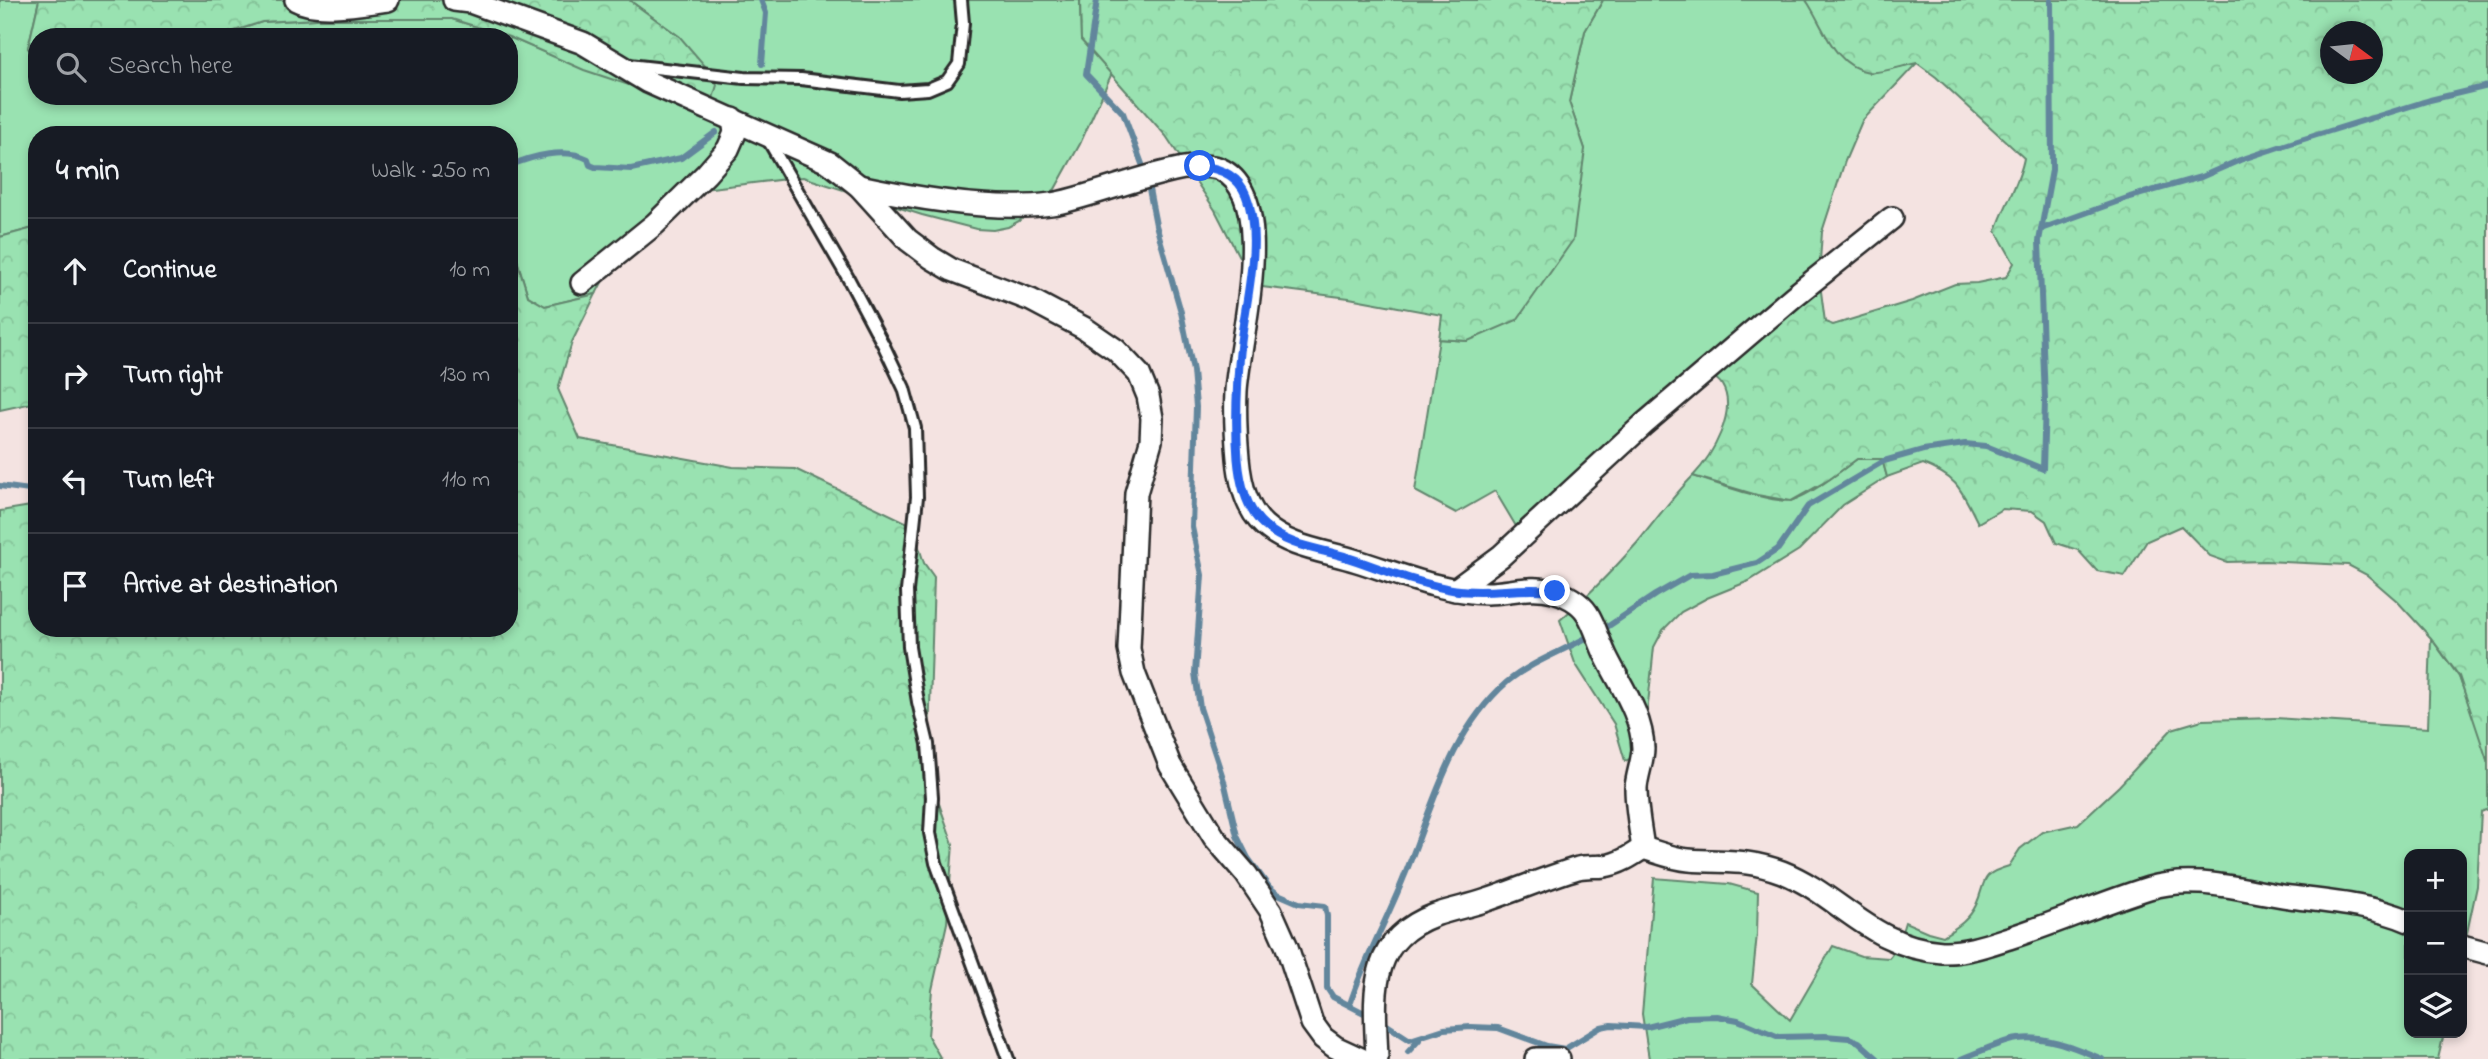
<!DOCTYPE html>
<html lang="en">
<head>
<meta charset="utf-8">
<style>
  body { margin:0; font-family:"Indie Flower",sans-serif; background:#242831; color:#f1f3f6 }
  .controls { position:absolute; right:21px; bottom:21px; display:grid; overflow:hidden; border-radius:14px; box-shadow:0 4px 10px #0003 }
  .controls button { width:63px; height:63px; display:grid; place-items:center; padding:0; border:0; border-bottom:2px solid #363941; background:#171b24; color:#f1f3f6; font:35px sans-serif }
  .compass { position:absolute; left:2320px; top:21px; width:63px; height:63px; border-radius:50%; background:#171b24; box-shadow:0 4px 10px #0003; rotate:105deg }
  .stop { position:absolute; width:21px; height:21px; margin:-16px; border:5px solid #2563eb; border-radius:50%; background:#fff }
  .stop.end { background:#2563eb; border-color:#fff; box-shadow:0 2px 7px #0008 }
  .list { margin:0; padding:0; list-style:none }
  h2 { display:flex; justify-content:space-between; align-items:center; height:91px; margin:0; padding:0 28px; font-size:30px }
  h2 small { font-size:23px; font-weight:400; color:#9ea1a6 }
  .list li { display:grid; grid-template-columns:46px 1fr auto; gap:21px; align-items:center; box-sizing:border-box; height:105px; padding:0 28px; border-top:2px solid #363941 }
  .list b { display:block; font-size:26px; white-space:nowrap }
  .list em { font-size:23px; font-style:normal; color:#9ea1a6 }
  .icon { flex:none; width:38px; height:38px; fill:none; stroke:currentColor; stroke-width:2; stroke-linecap:round; stroke-linejoin:round }
  .map { position:relative; flex:none; width:2488px; height:1059px; overflow:hidden }
  .search { position:absolute; background:#171b24; box-shadow:0 4px 10px #0003; left:28px; top:28px; width:490px; height:77px; display:flex; align-items:center; gap:18px; box-sizing:border-box; padding:0 24px; border-radius:28px; color:#9ea1a6; font-size:26px }
  .panel { position:absolute; background:#171b24; box-shadow:0 4px 10px #0003; left:28px; top:126px; width:490px; height:511px; border-radius:28px }
  .map>svg:first-child { display:block }
  .green { fill:#99e2b1; stroke:#62866e; stroke-width:2 }
  .forest { fill:url(#forest-crowns); stroke:#62866e; stroke-width:2; fill-rule:evenodd }
  .lines { fill:none; stroke-linecap:round; stroke-linejoin:round }
  .stream { stroke:#62869c; stroke-width:6 }
  .lane-casing { stroke:#2b2b2b; stroke-width:16 }
  .street-casing { stroke:#2b2b2b; stroke-width:26 }
  .lane { stroke:#fff; stroke-width:10 }
  .street { stroke:#fff; stroke-width:21 }
  .route { stroke:#2563eb; stroke-width:9 }
</style>
</head>
<body>
<div class="map">
<svg width="2488" height="1059" viewBox="0 0 2488 1059">
  <defs>
    <pattern id="forest-crowns" width="20" height="18" patternUnits="userSpaceOnUse" patternTransform="scale(1.75)"><rect width="20" height="18" fill="#99e2b1"/><path d="M2 6a3 3 0 1 1 6 0M12 15a3 3 0 1 1 6 0" fill="none" stroke="#84c298"/></pattern>
  </defs>
  <rect width="100%" height="100%" fill="#f4e3e1"/>
  <filter id="ink" filterUnits="userSpaceOnUse"><feTurbulence type="fractalNoise" baseFrequency=".0143" numOctaves="2"/><feDisplacementMap in="SourceGraphic" scale="14" xChannelSelector="R" yChannelSelector="G"/><feConvolveMatrix kernelMatrix="1 2 1 2 8 2 1 2 1" color-interpolation-filters="sRGB"/></filter>
  <g filter="url(#ink)">
    <g class="green">
      <path d="M0,0H39L28,48L37,59V96H509V37C564,61 618,83 676,97L680,37L629,0H1080L1081,40L1112,73L1080,144L1055,189L1021,220L1008,227L993,230L976,229L922,215L803,177L703,189L620,248L596,294L545,306L528,296L517,260L509,263V135H37V227L0,237Z"/>
      <polygon points="1603,0 1806,0 1870,73 1917,63 1862,121 1845,161 1822,232 1819,276 1523,538 1495,491 1456,513 1415,491 1439,339 1468,341 1585,149 1569,102 1585,31"/>
      <polygon points="316,19 452,19 508,37 216,37 262,22"/>
      <path d="M1857,459H1882L1887,477L1843,505L1799,550L1749,581L1707,598L1681,612L1663,630L1654,647L1645,733L1640,755L1625,761L1614,724L1575,663L1560,620C1587,597 1613,570 1637,543C1656,520 1672,497 1693,476C1712,482 1776,505 1793,500C1814,493 1839,472 1857,459Z"/>
      <path d="M2431,638L2459,677L2480,735L2488,763V809L2481,812L2477,886L2462,956V854H2409V1033H2444L2438,1059H1649L1642,1014L1654,878L1729,884L1758,892L1757,934L1752,984L1790,1020L1833,946L1861,956L1889,958L1897,948L1905,922L1928,932L1943,936C1957,927 1969,920 1976,905C1987,881 1978,875 2009,866L2020,849L2042,832L2078,824L2119,786L2172,729L2202,720L2275,718L2428,728Z"/>
    </g>
    <g class="forest">
      <polygon points="39,0 629,0 680,37 706,67 717,85 712,102 676,97 632,86 584,70 509,37 452,19 316,19 262,22 216,37 37,37 37,59 28,48"/>
      <polygon points="1080,0 1603,0 1585,31 1569,102 1585,149 1573,240 1517,320 1468,341 1439,339 1442,315 1349,298 1254,286 1215,210 1166,136 1081,40"/>
      <path d="M1806,0H2488V763L2459,676L2431,638L2397,601L2367,575L2348,565L2265,561L2227,562L2210,556L2181,526L2147,541L2125,576L2097,571L2078,550L2056,543L2046,521L2032,511L2002,509L1978,523C1961,490 1959,478 1923,464L1887,477L1882,459H1857L1830,479L1791,501L1757,495L1693,476C1712,456 1738,411 1722,385C1718,378 1707,373 1700,368L1819,276L1825,322L1833,325L1912,301L1955,284L1977,283L2006,277L2014,263L1996,231C2004,206 2020,182 2024,158L1936,77L1917,63C1905,65 1880,74 1869,72C1833,66 1824,26 1806,0ZM2330,32H2372V74H2330Z"/>
      <polygon points="37,227 37,402 0,410 0,237"/>
      <polygon points="517,260 528,296 545,306 596,294 572,342 558,389 580,439 733,467 795,469 912,525 924,563 934,577 928,772 953,844 947,923 932,990 928,1036 941,1059 0,1059 0,511 37,505 37,628 509,628 509,263"/>
    </g>
    <g class="lines">
      <g class="stream">
        <polyline points="761,0 766,13 762,64"/>
        <polyline points="1097,0 1086,74 1123,113 1142,164"/>
        <path d="M509,166C532,156 565,147 588,159L590,165L595,167L631,169L681,158L716,132"/>
        <polyline points="1149,189 1156,225 1181,312 1193,371 1196,407 1192,527 1202,575 1195,673 1200,708 1224,781 1237,836 1248,858 1269,887 1278,894 1299,903 1325,906 1327,916 1327,988 1333,997 1366,1014"/>
        <polyline points="2041,229 2130,197 2201,177 2240,160 2291,143 2430,100 2488,86"/>
        <polyline points="0,486 37,491"/>
        <polyline points="1607,627 1655,595 1690,575 1713,574 1757,563 1778,549 1808,506 1884,461 1923,450 1965,444 1986,446 2043,469 2045,400 2039,241 2052,170 2051,0"/>
        <path d="M1350,1004C1364,960 1387,920 1404,877C1432,809 1449,733 1507,682C1530,663 1560,652 1586,638"/>
        <polyline points="1387,1025 1410,1040 1444,1029 1471,1027 1498,1028 1547,1046 1565,1049 1601,1027 1611,1025 1647,1027 1687,1017 1717,1016 1738,1020 1779,1037 1825,1036 1849,1038 1859,1042 1878,1059"/>
        <polyline points="1408,1052 1419,1040"/>
        <path d="M1961,1059C1977,1053 1995,1044 2012,1040C2042,1033 2076,1048 2102,1059"/>
      </g>
      <g class="lane-casing">
        <g id="lane">
          <polyline points="629,65 744,78 801,79 899,91 928,89 947,81 959,64 963,23 961,0"/>
          <polyline points="767,138 848,278 884,346 904,388 915,428 917,497 907,591 909,647 918,702 928,744 932,797 930,833 936,863 1008,1059"/>
        </g>
      </g>
      <g class="street-casing">
        <g id="street">
          <path d="M296,0C317,12 364,3 388,0"/>
          <polyline points="454,0 470,2 583,43 648,82 830,163 859,186 908,240 932,258 952,270 1031,300 1084,328 1116,350 1139,374 1148,396 1152,418 1151,441 1136,493 1129,649 1134,673 1170,765 1214,837 1246,874 1271,911 1287,947 1312,1023 1323,1038 1335,1047 1361,1059"/>
          <path d="M859,186C915,198 995,212 1051,204C1091,199 1188,155 1220,169C1280,196 1239,339 1236,391C1235,413 1236,436 1238,458C1240,481 1246,509 1264,525C1289,548 1326,551 1357,561C1399,574 1442,592 1487,593C1509,593 1530,585 1553,591C1565,594 1580,602 1587,613C1595,625 1599,642 1606,656C1620,685 1642,714 1643,748C1643,761 1637,774 1636,788C1636,807 1640,828 1643,848"/>
          <polyline points="582,283 655,224 706,174 728,149 735,133 733,119"/>
          <polyline points="1455,590 1501,556 1644,424 1793,297 1892,218"/>
          <path d="M1643,848C1657,852 1674,859 1689,860C1726,863 1745,858 1782,872C1840,895 1871,947 1942,952C1965,953 1987,945 2009,938C2056,923 2101,903 2149,888C2195,874 2244,891 2290,897C2330,902 2371,905 2409,921"/>
          <polyline points="2462,946 2488,953"/>
          <path d="M1377,1059C1375,997 1365,941 1435,915C1452,909 1470,906 1487,900C1517,890 1547,877 1578,868C1586,866 1596,867 1604,866C1619,864 1631,856 1643,848"/>
          <polyline points="1536,1059 1559,1059"/>
        </g>
      </g>
      <use href="#lane" class="lane"/>
      <use href="#street" class="street"/>
    </g>
  </g>
  <g class="lines" filter="url(#ink)">
    <path class="route" d="M1200,166C1220,168 1238,175 1246,195C1263,237 1246,299 1241,342C1237,381 1235,420 1238,459C1240,482 1246,510 1265,526C1288,546 1316,548 1343,556C1380,568 1417,584 1455,590C1489,595 1521,586 1555,591"/>
  </g>
</svg>
<div class="controls">
<button>+</button>
<button>−</button>
<button><svg class="icon" aria-label="layers" viewBox="0 0 24 24"><path d="M12 4l9 5-9 5-9-5zM3 14l9 5 9-5"/></svg></button>
</div>
<svg class="compass" viewBox="-18 -18 36 36"><path d="M0-13l5 13h-10z" fill="#e53935"/><path d="M0 13l5-13h-10z" fill="#9ea1a6"/></svg>
<div class="stop" style="left:1200px;top:166px"></div>
<div class="stop end" style="left:1555px;top:591px"></div>
<div class="search"><svg class="icon" aria-label="search" viewBox="0 0 24 24"><circle cx="10" cy="10" r="6"/><path d="M15 15l6 6"/></svg>Search here</div>
<section class="panel">
<h2>4 min<small>Walk · 250 m</small></h2>
<ul class="list">
<li><svg class="icon" aria-label="ahead" viewBox="0 0 24 24"><path d="M12 20V5M6 11l6-6 6 6"/></svg><div><b>Continue</b></div><em>10 m</em></li>
<li><svg class="icon" aria-label="right" viewBox="0 0 24 24"><path d="M7 20v-9h11M14 6l5 5-5 5"/></svg><div><b>Turn right</b></div><em>130 m</em></li>
<li><svg class="icon" aria-label="left" viewBox="0 0 24 24"><path d="M17 20v-9H6M10 6l-5 5 5 5"/></svg><div><b>Turn left</b></div><em>110 m</em></li>
<li><svg class="icon" aria-label="arrive" viewBox="0 0 24 24"><path d="M6 21V4h12l-3 4 3 4H6"/></svg><div><b>Arrive at destination</b></div></li>
</ul>
</section>
</div>
</body>
</html>
